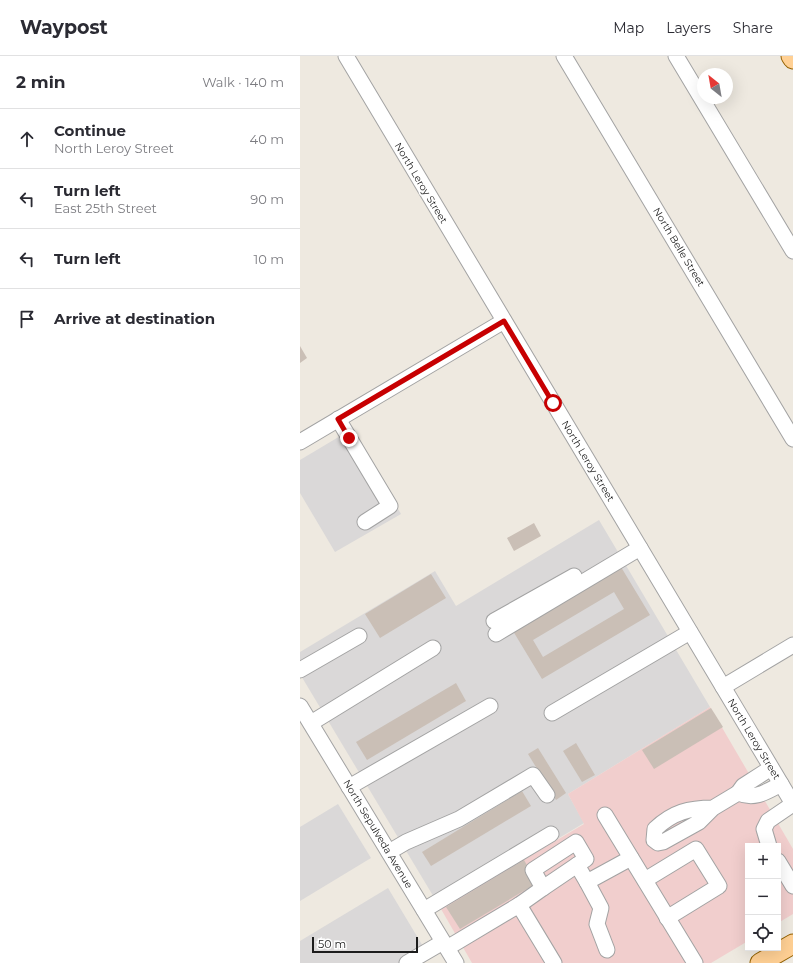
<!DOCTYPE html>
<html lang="en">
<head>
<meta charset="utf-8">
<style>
  body { margin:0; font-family:Montserrat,sans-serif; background:#f2f2f3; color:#2b2b33 }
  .controls { position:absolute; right:12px; bottom:12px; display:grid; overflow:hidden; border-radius:0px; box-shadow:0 4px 16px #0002 }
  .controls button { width:36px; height:36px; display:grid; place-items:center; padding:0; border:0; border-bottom:1px solid #e1e1e2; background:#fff; color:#2b2b33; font:20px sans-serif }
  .compass { position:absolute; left:397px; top:12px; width:36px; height:36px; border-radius:50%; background:#fff; box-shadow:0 4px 16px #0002; rotate:329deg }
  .scale { position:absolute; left:12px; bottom:10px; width:106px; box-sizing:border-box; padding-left:4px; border:2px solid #1c1c1c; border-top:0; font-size:11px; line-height:14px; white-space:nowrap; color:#1c1c1c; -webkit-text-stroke:3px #fff; paint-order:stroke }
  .stop { position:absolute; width:12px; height:12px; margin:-9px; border:3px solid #c70002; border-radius:50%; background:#fff }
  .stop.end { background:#c70002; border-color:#fff; box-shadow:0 1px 4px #0008 }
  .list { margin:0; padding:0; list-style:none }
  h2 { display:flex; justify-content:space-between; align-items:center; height:52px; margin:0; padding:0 16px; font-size:17px }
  h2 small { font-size:13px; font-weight:400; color:#7c7c81 }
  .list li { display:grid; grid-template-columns:26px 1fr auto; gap:12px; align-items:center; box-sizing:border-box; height:60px; padding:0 16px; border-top:1px solid #e1e1e2 }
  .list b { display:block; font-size:15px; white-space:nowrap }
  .list p { margin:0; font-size:13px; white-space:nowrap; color:#7c7c81 }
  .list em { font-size:13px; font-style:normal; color:#7c7c81 }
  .icon { flex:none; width:22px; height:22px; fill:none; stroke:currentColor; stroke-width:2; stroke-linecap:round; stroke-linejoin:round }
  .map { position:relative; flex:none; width:493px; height:907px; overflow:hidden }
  header { display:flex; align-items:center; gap:24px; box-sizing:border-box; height:56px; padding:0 20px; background:#fff; border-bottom:1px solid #e1e1e2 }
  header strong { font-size:19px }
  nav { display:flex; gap:22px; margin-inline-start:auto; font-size:14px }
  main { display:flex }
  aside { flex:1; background:#fff }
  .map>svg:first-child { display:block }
  .residential { fill:#dad8d8 }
  .commercial { fill:#f1cecd }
  .building { fill:#cabfb6; fill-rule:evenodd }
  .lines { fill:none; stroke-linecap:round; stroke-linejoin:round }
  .minor-casing { stroke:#a3a3a3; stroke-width:17 }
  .major-casing { stroke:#936100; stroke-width:21 }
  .minor { stroke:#fff; stroke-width:15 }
  .major { stroke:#ffd094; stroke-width:19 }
  .route { stroke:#c70002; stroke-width:5 }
  .labels { text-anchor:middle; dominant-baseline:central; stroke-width:3.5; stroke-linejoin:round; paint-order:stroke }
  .street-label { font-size:10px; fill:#1c1c1c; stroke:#fff }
</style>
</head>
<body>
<header>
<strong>Waypost</strong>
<nav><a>Map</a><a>Layers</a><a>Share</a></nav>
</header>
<main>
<aside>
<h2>2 min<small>Walk · 140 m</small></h2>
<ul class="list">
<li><svg class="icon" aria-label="ahead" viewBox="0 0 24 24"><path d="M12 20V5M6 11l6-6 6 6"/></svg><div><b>Continue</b><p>North Leroy Street</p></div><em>40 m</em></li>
<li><svg class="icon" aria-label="left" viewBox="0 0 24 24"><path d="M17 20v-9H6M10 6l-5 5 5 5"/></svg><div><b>Turn left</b><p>East 25th Street</p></div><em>90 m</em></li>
<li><svg class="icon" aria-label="left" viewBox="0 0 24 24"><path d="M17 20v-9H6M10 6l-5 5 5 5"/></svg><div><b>Turn left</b></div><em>10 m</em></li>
<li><svg class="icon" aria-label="arrive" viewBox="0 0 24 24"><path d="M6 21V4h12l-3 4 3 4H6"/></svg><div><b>Arrive at destination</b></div></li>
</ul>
</aside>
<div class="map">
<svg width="493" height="907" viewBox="0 0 493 907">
  <rect width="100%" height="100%" fill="#eee9e0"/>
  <g class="residential">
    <polygon points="52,373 101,458 35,496 0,437 0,404"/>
    <polygon points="299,464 410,651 268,738 284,767 141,853 0,618 0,596 135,515 156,550"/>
    <polygon points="38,748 71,802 0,845 0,771"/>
    <polygon points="88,832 124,892 99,907 0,907 0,885"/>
  </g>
  <polygon class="commercial" points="410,651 493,793 493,858 478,867 478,790 448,790 448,885 411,907 172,907 141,853 284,768 268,738"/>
  <g class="building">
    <polygon points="0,290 7,302 0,307"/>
    <polygon points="234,467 241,480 214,495 207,482"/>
    <path d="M321,511L350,559L242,623L213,575ZM314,536L324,553L243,601L233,584Z"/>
    <polygon points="131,518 146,542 80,582 65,558"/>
    <polygon points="156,627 166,645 67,704 56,686"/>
    <polygon points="411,652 423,671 354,713 342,694"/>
    <polygon points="276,687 295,719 282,726 263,695"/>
    <polygon points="238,692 266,737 256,744 228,698"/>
    <polygon points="222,735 231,750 131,810 122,796"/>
    <polygon points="224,804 237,827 160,873 146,851"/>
  </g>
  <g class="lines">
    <g class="minor-casing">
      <g id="minor">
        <polyline points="46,0 493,748 468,765 464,773 469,790"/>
        <polyline points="264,0 493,383"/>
        <polyline points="376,0 493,195"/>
        <polyline points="38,363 90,450 65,466"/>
        <polyline points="0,386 204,265"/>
        <polyline points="194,565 274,520"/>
        <polyline points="196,578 340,492"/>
        <polyline points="0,614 59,580"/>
        <polyline points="423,631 493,589"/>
        <polyline points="0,650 156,907"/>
        <polyline points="252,657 390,576"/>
        <polyline points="11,667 133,592"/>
        <polyline points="49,731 190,650"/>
        <path d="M438,737C455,744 466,736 481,728"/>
        <path d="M413,752C389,752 373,756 355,773L354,784L358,787L363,786L399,766L413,752L438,737L443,730L471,712"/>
        <polyline points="305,759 395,907"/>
        <polyline points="89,796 106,786 159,763 233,719 247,739"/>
        <polyline points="478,805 493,830"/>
        <polyline points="345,824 396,793 419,830 367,862"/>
        <polyline points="287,826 301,852 297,868 307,894"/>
        <polyline points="243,832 277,809"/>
        <polyline points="219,849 243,832 233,814 276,786 286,803 277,809 287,826 331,802"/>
        <polyline points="124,854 251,778"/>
        <polyline points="147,892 219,849 254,907"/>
        <polyline points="107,907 143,886"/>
      </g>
    </g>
    <g class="major-casing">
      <g id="major">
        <polyline points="491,0 493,3"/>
        <polyline points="460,907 493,888"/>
      </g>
    </g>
    <use href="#minor" class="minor"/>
    <use href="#major" class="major"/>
  </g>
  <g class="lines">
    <polyline class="route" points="49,382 38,363 204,265 253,347"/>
  </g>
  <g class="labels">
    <g class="street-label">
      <text transform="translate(121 127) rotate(59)">North Leroy Street</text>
      <text transform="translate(379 191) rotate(59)">North Belle Street</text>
      <text transform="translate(288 405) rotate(59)">North Leroy Street</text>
      <text transform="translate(454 683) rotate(59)">North Leroy Street</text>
      <text transform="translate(78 778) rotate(59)">North Sepulveda Avenue</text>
    </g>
  </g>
</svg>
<div class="controls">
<button>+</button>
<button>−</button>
<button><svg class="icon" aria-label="locate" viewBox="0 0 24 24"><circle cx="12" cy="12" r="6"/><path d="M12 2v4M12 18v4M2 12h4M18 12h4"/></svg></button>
</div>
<svg class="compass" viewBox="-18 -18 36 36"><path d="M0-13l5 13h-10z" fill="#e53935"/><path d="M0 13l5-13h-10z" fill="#7c7c81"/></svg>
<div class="scale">50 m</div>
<div class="stop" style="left:253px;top:347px"></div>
<div class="stop end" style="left:49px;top:382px"></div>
</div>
</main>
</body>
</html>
